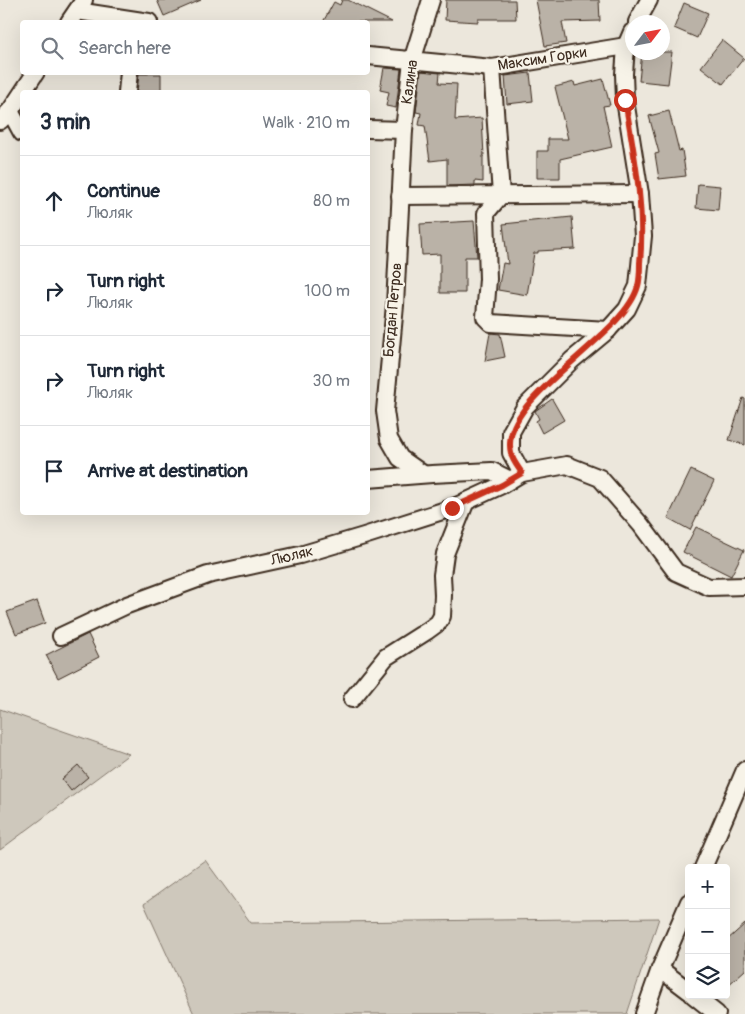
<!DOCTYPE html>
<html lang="en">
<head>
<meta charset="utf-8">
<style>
  body { margin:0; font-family:Pangolin,sans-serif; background:#f6f6f7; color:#1f2937 }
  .controls { position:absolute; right:15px; bottom:15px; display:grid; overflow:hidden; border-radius:5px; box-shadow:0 5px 20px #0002 }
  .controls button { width:45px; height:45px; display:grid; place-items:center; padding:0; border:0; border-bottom:1px solid #e0e1e3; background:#fff; color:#1f2937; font:25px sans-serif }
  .compass { position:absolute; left:625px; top:15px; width:45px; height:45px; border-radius:50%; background:#fff; box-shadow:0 5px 20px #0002; rotate:58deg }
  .stop { position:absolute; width:15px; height:15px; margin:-11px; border:4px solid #c8321e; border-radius:50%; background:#fff }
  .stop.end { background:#c8321e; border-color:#fff; box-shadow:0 1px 5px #0008 }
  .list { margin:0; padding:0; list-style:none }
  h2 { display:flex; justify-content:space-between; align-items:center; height:65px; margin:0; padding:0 20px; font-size:21px }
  h2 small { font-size:16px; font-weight:400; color:#747a83 }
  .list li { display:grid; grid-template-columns:32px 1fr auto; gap:15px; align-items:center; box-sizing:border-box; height:90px; padding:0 20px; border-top:1px solid #e0e1e3 }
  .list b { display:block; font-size:19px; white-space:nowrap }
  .list p { margin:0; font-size:16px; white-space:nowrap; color:#747a83 }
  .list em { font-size:16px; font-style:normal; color:#747a83 }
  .icon { flex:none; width:28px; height:28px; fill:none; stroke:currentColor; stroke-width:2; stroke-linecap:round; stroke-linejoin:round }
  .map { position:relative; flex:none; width:745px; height:1014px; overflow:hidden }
  .search { position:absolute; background:#fff; box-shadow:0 5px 20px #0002; left:20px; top:20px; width:350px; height:55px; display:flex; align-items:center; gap:12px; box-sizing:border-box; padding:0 18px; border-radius:5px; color:#747a83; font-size:19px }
  .panel { position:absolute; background:#fff; box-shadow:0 5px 20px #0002; left:20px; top:90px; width:350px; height:425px; border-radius:5px }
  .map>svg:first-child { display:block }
  .green { fill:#cec8bc; stroke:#84796d }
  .building { fill:#bab2a7; stroke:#3b2a1e }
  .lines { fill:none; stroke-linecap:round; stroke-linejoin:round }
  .minor-casing { stroke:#3b2a1e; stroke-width:20 }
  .minor { stroke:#f7f3e8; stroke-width:16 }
  .route { stroke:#c8321e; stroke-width:6 }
  .labels { text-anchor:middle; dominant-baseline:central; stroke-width:4.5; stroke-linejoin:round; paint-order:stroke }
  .street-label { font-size:15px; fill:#3b2a1e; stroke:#f7f3e8 }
</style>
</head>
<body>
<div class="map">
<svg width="745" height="1014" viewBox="0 0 745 1014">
  <rect width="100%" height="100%" fill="#ece7dc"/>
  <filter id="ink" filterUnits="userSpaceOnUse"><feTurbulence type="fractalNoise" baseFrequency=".02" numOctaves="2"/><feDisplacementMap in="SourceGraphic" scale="10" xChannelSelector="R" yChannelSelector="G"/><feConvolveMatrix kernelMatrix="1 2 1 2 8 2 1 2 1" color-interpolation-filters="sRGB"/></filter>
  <g filter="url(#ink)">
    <g class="green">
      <polygon points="0,709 129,754 0,850"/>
      <polygon points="205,860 251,923 659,918 627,1014 194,1014 144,904"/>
    </g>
    <g class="building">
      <polygon points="157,0 201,0 164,16"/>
      <polygon points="342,0 348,0 392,22 323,22 334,2 340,5"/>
      <polygon points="446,0 515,0 516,19 478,19 478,22 445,20"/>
      <polygon points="536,0 599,0 600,21 562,22 566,43 545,46"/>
      <polygon points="684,3 708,13 697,38 674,28"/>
      <polygon points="722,40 744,58 723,84 701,67"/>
      <polygon points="642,52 672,52 668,84 639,81"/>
      <polygon points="384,68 401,69 396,108 386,106 389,92 380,90"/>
      <polygon points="421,71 440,73 439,83 457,84 455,120 482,118 484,156 483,156 483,182 475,181 475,185 447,186 447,159 430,161 425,126 419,125 421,113 416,112"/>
      <polygon points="530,73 533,101 507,104 505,76"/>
      <polygon points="139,74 161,74 161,92 137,92"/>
      <polygon points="603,79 610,105 603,106 612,147 560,159 560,178 537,178 537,151 548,151 548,139 568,139 555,87 574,82 575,86"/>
      <polygon points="669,111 679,151 682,150 686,176 659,179 655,154 659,153 649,116"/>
      <polygon points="698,184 720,186 718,210 696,208"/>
      <polygon points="572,217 575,249 538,251 538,253 534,253 527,295 498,290 503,263 508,264 503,224"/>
      <polygon points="474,221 477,257 465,257 465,293 440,293 440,254 422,255 420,224"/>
      <polygon points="490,333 500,334 505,357 485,361"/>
      <polygon points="743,398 745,399 745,445 729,440"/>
      <polygon points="552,399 564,420 542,433 536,421 539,419 535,411"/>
      <polygon points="691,470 714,481 690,530 668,518"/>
      <polygon points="696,527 744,550 731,576 683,552"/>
      <polygon points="37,601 45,623 16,634 7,612"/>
      <polygon points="88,634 99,657 58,678 46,655"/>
      <polygon points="78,765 88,777 71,791 62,779"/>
      <polygon points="745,924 745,970 726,987 726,941"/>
    </g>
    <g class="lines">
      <g class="minor-casing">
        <g id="minor">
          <polyline points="77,11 149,22"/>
          <polyline points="69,22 84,0"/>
          <polyline points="637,22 649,0"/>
          <polyline points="368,56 492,68 626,46"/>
          <polyline points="492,68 501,195 486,213 488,279 485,317 491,323 608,330"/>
          <polyline points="127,92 129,72"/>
          <polyline points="10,111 22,133"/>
          <polyline points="0,121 10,111 36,72"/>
          <polyline points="368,129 404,130 412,61 431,0"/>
          <polyline points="404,130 395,305 385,411 389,439 400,458 423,474"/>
          <polyline points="400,196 640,194"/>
          <polyline points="522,473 511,453 511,432 525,407 572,360 608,330 627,309 638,286 643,236 640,194 625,100 624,74 626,46 632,32"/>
          <polyline points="368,479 432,474 492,471 510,480"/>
          <polyline points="61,636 127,605 208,575 300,555 364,536 452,508 502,485 522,473 567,465 600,478 641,525 676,572 709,587 745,586"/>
          <polyline points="352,699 386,657 427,631 438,623 442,616 443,595 442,575 445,554 466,501"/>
          <polyline points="703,868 745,770"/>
          <polyline points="660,969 689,991"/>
          <polyline points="693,995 717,1014"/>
          <polyline points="644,1014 660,969 689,902"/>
        </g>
      </g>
      <use href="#minor" class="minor"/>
    </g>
  </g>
  <g class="lines" filter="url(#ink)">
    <path class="route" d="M452,508L502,485L522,473C518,467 512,460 511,453C497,398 624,339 638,286C640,279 640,270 640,263C645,208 634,154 625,100"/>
  </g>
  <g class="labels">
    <g class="street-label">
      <text transform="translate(542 59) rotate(-9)">Максим Горки</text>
      <text transform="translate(410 82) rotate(-82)">Калина</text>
      <text transform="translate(393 310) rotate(-85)">Богдан Петров</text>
      <text transform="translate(292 556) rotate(-14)">Люляк</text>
    </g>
  </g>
</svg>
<div class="controls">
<button>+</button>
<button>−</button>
<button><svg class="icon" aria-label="layers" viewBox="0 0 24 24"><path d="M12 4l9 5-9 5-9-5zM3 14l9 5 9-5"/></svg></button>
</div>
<svg class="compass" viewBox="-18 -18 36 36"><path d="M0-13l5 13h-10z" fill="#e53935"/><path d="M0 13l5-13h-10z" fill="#747a83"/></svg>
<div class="stop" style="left:625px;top:100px"></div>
<div class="stop end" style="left:452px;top:508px"></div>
<div class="search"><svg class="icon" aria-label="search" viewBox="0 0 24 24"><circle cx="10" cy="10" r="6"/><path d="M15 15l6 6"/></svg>Search here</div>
<section class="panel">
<h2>3 min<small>Walk · 210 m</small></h2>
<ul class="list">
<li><svg class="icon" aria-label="ahead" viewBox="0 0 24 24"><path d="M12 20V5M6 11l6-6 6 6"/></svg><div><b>Continue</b><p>Люляк</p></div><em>80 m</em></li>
<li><svg class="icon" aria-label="right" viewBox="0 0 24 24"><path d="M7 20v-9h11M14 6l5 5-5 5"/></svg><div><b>Turn right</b><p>Люляк</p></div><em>100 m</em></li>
<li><svg class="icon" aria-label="right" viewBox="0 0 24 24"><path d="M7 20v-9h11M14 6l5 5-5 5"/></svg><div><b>Turn right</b><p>Люляк</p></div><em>30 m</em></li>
<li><svg class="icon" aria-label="arrive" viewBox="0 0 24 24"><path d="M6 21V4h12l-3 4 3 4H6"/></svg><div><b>Arrive at destination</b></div></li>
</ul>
</section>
</div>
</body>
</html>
